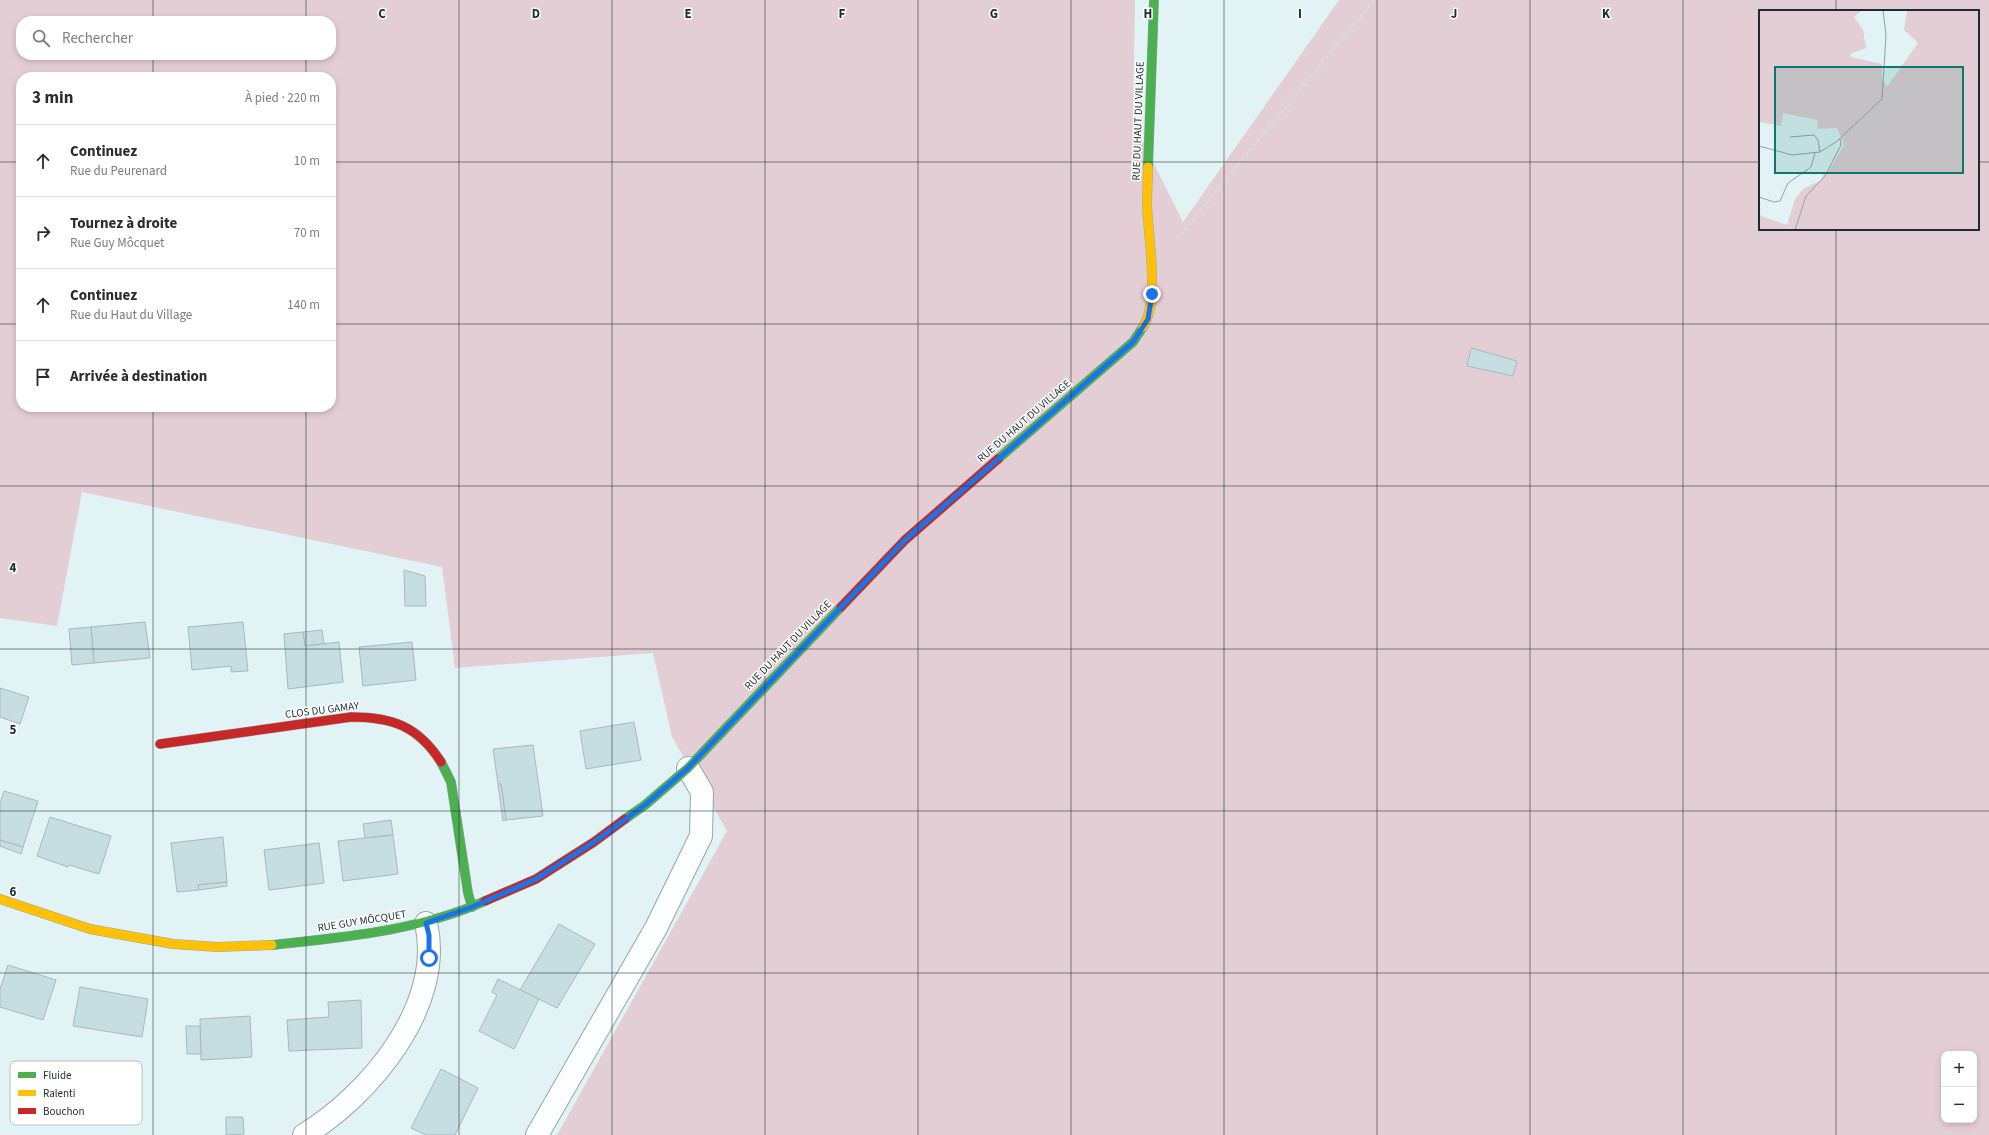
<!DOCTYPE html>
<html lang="fr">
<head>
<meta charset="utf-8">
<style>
  body { margin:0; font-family:"Source Sans 3",sans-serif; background:#f7f7f7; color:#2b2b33 }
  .controls { position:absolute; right:12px; bottom:12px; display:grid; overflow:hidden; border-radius:8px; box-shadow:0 2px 6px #0003 }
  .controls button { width:36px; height:36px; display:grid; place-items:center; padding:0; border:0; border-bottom:1px solid #e1e1e2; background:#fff; color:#2b2b33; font:20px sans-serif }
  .stop { position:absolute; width:12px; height:12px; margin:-9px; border:3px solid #1a73e8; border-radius:50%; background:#fff }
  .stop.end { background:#1a73e8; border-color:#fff; box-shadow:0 1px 4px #0008 }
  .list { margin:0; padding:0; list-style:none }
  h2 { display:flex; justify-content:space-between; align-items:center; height:52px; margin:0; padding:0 16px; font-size:17px }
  h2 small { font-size:13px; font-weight:400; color:#7c7c81 }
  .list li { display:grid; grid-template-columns:26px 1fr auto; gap:12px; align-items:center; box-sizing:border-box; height:72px; padding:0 16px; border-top:1px solid #e1e1e2 }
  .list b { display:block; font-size:15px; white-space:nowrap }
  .list p { margin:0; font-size:13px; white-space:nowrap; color:#7c7c81 }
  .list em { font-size:13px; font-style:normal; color:#7c7c81 }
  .icon { flex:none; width:22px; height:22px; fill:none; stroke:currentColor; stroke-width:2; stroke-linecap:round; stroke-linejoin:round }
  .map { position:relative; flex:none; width:1989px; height:1135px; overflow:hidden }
  .search { position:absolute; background:#fff; box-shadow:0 2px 6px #0003; left:16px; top:16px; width:320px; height:44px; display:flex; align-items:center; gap:10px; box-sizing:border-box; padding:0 14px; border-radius:16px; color:#7c7c81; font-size:15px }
  .panel { position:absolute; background:#fff; box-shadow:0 2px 6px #0003; left:16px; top:72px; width:320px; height:340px; border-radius:16px }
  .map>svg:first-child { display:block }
  .green { fill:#e4ced5; fill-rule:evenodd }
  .building { fill:#c6dee1; stroke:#aab8ba }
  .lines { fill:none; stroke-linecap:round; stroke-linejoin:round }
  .street-casing { stroke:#98a6a7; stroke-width:24 }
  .fast-casing { stroke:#98a6a7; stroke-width:10 }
  .slow-casing { stroke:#98a6a7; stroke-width:10 }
  .jam-casing { stroke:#98a6a7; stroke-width:10 }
  .path { stroke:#d8dddd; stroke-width:2.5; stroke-dasharray:3 3; stroke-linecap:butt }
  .street { stroke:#fbfdfe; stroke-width:22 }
  .fast { stroke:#4caf50; stroke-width:9 }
  .slow { stroke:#ffc107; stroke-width:9 }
  .jam { stroke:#c62828; stroke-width:9 }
  .route { stroke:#1a73e8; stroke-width:5 }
  .grid { fill:none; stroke:#1d2c2e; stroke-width:1; stroke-opacity:0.55 }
  .labels { text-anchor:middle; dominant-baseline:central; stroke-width:3; stroke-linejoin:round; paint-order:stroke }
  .street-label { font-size:11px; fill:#1d2c2e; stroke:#fff }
  .inset-road { fill:none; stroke:#93a3a5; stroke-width:1 }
  .view { fill:#0f766e; fill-opacity:0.15; stroke:#0f766e; stroke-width:2 }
  .inset-edge { fill:none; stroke:#1d2c2e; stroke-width:2 }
  .key { fill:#fff; stroke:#bbc0c0; stroke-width:1 }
  .key-label { font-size:11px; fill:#1d2c2e }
  .grid-label { font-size:13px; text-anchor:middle; font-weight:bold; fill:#1d2c2e; stroke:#fff; stroke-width:3; stroke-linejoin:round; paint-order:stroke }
</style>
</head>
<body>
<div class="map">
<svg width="1989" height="1135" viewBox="0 0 1989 1135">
  <rect width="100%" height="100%" fill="#e2f3f5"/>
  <path class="green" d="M0,0H1135L1133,122L1183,222L1339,0H1989V1135H557L727,831L672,737L653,653L455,668L442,567L82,492L57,626L0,618ZM1760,11H1978V229H1760ZM21,21H331V55H21ZM21,77H331V407H21ZM1944,1054H1974V1120H1944Z"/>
  <g class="building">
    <polygon points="1471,348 1517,361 1513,376 1467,366"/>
    <polygon points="404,570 425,576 426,606 405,606"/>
    <polygon points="145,622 150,658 94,663 91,627"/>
    <polygon points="243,622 248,671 231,672 231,666 192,670 188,627"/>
    <polygon points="91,627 94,663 72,665 69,629"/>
    <polygon points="322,630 324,644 305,646 303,632"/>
    <polygon points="303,632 305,646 339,642 343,682 288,689 284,634"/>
    <polygon points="412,642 416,680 363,686 359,647"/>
    <polygon points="0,688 29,697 20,724 0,717"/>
    <polygon points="634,722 641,760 586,769 580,731"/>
    <polygon points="533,745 543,816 506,820 501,784 498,784 493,749"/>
    <polygon points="498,784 501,784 506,820 503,821"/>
    <polygon points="4,791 38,801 23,847 0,840 0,803"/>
    <polygon points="50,817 111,836 99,874 69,865 68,867 37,856"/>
    <polygon points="391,820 393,835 365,838 363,824"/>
    <polygon points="393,835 398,874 343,881 338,841"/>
    <polygon points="223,837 227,882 198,885 199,890 177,892 171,843"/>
    <polygon points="0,840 23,847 21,854 0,846"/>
    <polygon points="319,843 324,883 269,890 264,850"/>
    <polygon points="227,882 227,886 199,890 198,885"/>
    <polygon points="559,924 595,944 557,1008 520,990"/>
    <polygon points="8,965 56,980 43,1020 0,1007 0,989"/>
    <polygon points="498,979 539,999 514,1049 479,1031 497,995 492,992"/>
    <polygon points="80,987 148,999 142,1037 73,1026"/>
    <polygon points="361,1000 362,1048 289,1051 287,1020 329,1017 328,1002"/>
    <polygon points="250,1016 252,1057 201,1060 200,1019"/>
    <polygon points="186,1026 200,1026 201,1054 187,1054"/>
    <polygon points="441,1069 478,1088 455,1135 426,1135 411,1128"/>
    <polygon points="226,1117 243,1117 244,1134 226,1135"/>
  </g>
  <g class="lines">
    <g class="street-casing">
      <g id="street">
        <path d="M304,1135C370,1095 445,1005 426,923"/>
        <polyline points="537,1135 656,928 701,836 702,792 688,768"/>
      </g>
    </g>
    <g class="fast-casing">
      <g id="fast">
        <polyline points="1148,167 1154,0"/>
        <polyline points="998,459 1133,342 1143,327"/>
        <polyline points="441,762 451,782 468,893 472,907"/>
        <polyline points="625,819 645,805 688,768 841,607"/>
        <path d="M272,945C345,937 418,931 485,901"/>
      </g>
    </g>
    <g class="slow-casing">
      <g id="slow">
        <path d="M1143,327C1160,301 1148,236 1147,204C1147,192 1148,179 1148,167"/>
        <polyline points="0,899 90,929 173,944 218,947 272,945"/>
      </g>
    </g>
    <g class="jam-casing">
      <g id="jam">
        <polyline points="841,607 905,540 998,459"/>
        <path d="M160,744L351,717C392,717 418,726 441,762"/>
        <polyline points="485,901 536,879 594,842 625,819"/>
      </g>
    </g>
    <polyline class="path" points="1177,239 1374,0"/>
    <use href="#street" class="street"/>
    <use href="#fast" class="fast"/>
    <use href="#slow" class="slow"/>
    <use href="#jam" class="jam"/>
  </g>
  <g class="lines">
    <polyline class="route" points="429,958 429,935 426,923 472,907 536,879 594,842 645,805 688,768 905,540 1133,342 1148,319 1152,294"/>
  </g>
  <path class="grid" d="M153,0V21M306,0V21M459,0V1135M612,0V1135M765,0V1135M918,0V1135M1071,0V1135M1224,0V1135M1377,0V1135M1530,0V1135M1683,0V1135M1836,0V11M153,55V77M306,55V77M0,162H21M331,162H1760M1978,162H1989M1836,229V1135M0,324H21M331,324H1989M153,407V1135M306,407V1135M0,486H1989M0,649H1989M0,811H1989M0,973H1989"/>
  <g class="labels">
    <g class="street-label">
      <text transform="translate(1138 121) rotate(-88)">RUE DU HAUT DU VILLAGE</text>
      <text transform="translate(1024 421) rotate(-41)">RUE DU HAUT DU VILLAGE</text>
      <text transform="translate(788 645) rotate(-46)">RUE DU HAUT DU VILLAGE</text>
      <text transform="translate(322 710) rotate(-7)">CLOS DU GAMAY</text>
      <text transform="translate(362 921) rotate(-9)">RUE GUY MÔCQUET</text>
    </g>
  </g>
  <g transform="translate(1759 10)">
    <rect width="220" height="220" fill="#e2f3f5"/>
    <path d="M0,0H103L95,7L104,20L107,38L91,44L92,47L123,54V68L128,77L159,33L145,20L148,0H220V220H0V205L28,215L36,189L44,179L62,170L65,163L68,164L85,135L78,118L59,119L58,110L24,103L22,116L0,112Z" fill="#e4ced5"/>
    <path class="inset-road" d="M31,127L55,125L59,130L61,142M0,136L33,145L61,142L77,132L123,89L127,25L124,0M0,187L15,192L21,191L29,173L52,157L56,143M36,220L47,186L66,166L82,135L81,129"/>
    <path class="view" d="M16,57H204V163H16Z"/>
    <rect width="220" height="220" class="inset-edge"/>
  </g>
  <rect x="10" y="1061" width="132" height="64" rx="6" class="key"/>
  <rect x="18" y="1072" width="18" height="6" fill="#4caf50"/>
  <rect x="18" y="1090" width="18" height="6" fill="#ffc107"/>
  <rect x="18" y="1108" width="18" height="6" fill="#c62828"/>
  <g class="key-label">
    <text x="43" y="1079">Fluide</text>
    <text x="43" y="1097">Ralenti</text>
    <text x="43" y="1115">Bouchon</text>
  </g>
  <g class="grid-label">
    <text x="382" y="18">C</text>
    <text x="536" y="18">D</text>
    <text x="688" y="18">E</text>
    <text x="842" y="18">F</text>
    <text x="994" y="18">G</text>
    <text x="1148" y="18">H</text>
    <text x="1300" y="18">I</text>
    <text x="1454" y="18">J</text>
    <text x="1606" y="18">K</text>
    <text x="13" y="572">4</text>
    <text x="13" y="734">5</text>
    <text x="13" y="896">6</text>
  </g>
</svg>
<div class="controls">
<button>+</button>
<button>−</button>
</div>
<div class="stop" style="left:429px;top:958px"></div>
<div class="stop end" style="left:1152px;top:294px"></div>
<div class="search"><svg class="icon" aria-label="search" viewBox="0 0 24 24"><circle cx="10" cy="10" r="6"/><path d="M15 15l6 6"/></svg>Rechercher</div>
<section class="panel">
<h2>3 min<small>À pied · 220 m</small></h2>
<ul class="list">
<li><svg class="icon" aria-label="ahead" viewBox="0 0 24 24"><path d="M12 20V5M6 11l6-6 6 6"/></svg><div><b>Continuez</b><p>Rue du Peurenard</p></div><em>10 m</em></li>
<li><svg class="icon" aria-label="right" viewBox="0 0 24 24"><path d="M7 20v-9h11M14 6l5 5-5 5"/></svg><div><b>Tournez à droite</b><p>Rue Guy Môcquet</p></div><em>70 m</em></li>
<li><svg class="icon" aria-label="ahead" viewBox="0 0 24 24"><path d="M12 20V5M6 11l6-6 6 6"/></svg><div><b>Continuez</b><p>Rue du Haut du Village</p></div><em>140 m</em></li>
<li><svg class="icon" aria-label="arrive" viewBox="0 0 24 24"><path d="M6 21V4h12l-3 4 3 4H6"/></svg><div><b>Arrivée à destination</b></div></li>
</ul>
</section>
</div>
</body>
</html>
